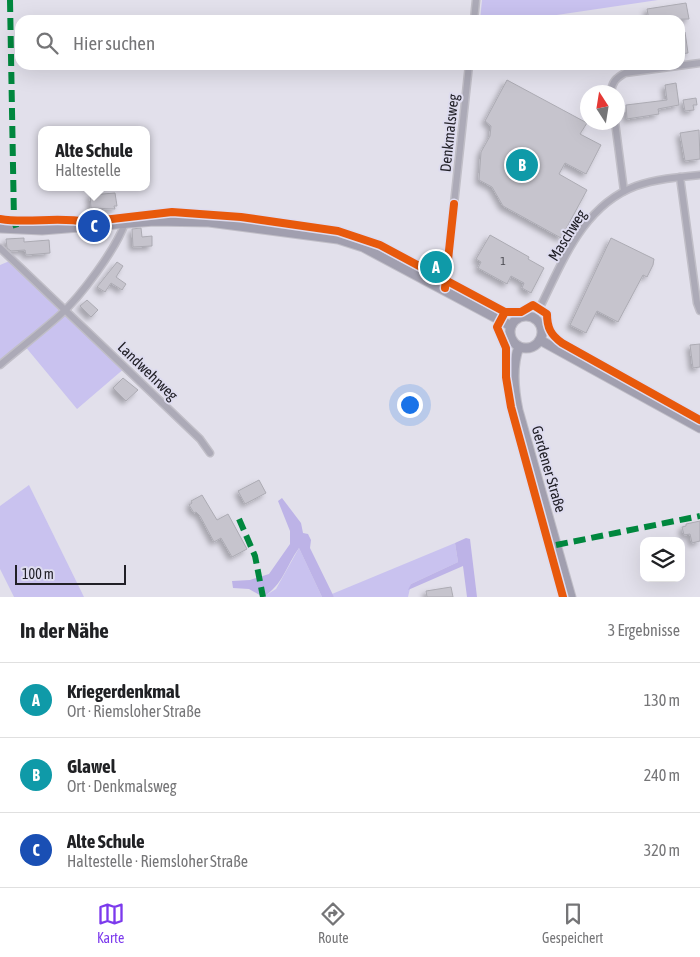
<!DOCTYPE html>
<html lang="de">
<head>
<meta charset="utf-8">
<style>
  body { margin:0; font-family:"Asap Condensed",sans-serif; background:#f6f6f6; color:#202124 }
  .controls { position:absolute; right:15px; bottom:15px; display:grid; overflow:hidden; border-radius:10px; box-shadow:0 5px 20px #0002 }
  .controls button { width:45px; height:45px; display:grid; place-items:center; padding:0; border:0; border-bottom:1px solid #e0e0e0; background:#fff; color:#202124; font:25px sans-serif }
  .compass { position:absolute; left:580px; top:85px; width:45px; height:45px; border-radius:50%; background:#fff; box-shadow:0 5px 20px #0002; rotate:348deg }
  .scale { position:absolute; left:15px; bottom:12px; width:111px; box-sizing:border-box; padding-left:5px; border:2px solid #212027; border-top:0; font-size:14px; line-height:18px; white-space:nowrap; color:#212027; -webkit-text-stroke:4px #dedcef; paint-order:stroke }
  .you { position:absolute; left:409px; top:404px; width:18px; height:18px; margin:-12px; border:4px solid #fff; border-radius:50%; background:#1a73e8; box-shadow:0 0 0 8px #1a73e833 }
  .badge { display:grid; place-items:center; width:32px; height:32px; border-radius:50%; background:#7c3aed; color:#fff; font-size:16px; font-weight:700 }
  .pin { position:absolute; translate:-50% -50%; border:2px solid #fff; box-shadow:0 1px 5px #0006 }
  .popup { position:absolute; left:38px; top:126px; width:112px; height:65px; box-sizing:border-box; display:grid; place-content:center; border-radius:10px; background:#fff; filter:drop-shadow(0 1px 4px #0005); font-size:16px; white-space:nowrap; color:#757577 }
  .popup b { font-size:19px; color:#202124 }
  .popup::after { content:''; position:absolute; left:50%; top:100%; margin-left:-10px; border:10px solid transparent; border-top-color:#fff }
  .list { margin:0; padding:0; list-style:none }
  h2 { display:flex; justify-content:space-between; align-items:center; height:65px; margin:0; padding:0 20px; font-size:21px }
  h2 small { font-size:16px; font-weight:400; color:#757577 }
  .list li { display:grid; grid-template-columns:32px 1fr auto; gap:15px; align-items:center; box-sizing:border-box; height:75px; padding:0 20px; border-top:1px solid #e0e0e0 }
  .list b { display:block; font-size:19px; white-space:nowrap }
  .list p { margin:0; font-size:16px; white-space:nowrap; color:#757577 }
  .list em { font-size:16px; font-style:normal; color:#757577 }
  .icon { flex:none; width:28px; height:28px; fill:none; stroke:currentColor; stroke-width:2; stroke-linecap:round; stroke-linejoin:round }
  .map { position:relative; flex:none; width:700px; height:597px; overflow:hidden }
  .search { position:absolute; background:#fff; box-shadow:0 5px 20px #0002; left:15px; right:15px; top:15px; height:55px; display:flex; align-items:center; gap:12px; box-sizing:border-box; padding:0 18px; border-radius:15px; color:#757577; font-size:19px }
  .sheet { height:290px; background:#fff }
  nav { display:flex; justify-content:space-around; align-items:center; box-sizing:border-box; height:70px; border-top:1px solid #e0e0e0; background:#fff; font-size:14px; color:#757577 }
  nav a { display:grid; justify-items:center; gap:2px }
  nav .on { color:#7c3aed }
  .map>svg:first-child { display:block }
  .green { fill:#c9c2ef }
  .forest { fill:#bdb3e7 }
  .building { fill:#c6c4cd; stroke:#acabb3; filter:url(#shadow) }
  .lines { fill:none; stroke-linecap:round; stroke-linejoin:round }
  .street-casing { stroke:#c0bec7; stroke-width:9 }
  .secondary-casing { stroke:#c0bec7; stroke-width:11 }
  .street { stroke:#acaab7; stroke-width:6 }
  .secondary { stroke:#a19faf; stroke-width:9 }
  .quiet { stroke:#00873e; stroke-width:6; stroke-dasharray:12 6; stroke-linecap:butt }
  .cycleway-casing { stroke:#dedcef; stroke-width:11 }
  .cycleway { stroke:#e8590c; stroke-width:8 }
  .labels { text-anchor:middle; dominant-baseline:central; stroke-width:4; stroke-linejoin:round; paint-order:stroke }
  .number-label { font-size:12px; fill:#4a4950 }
  .street-label { font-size:15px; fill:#212027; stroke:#dedcef }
</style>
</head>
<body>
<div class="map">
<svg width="700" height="597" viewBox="0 0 700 597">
  <defs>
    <filter id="shadow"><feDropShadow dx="-3.5" dy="3.5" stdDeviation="2.5" flood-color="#0004"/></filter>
  </defs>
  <rect width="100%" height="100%" fill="#e2e0eb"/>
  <g class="green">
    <polygon points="482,0 658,0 523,20 480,20"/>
    <polygon points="12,260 126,367 77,409 24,345 0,364 0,265"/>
    <polygon points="29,485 84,597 14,597 0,569 0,506"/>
    <polygon points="455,543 458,562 411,584 408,597 334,597 332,594"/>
    <polygon points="299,548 322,597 263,597 276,589"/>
  </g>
  <g class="forest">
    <path d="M282,498L301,523L303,533L308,534L311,540L310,548L334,597H322L299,548C286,566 283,585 263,597L249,589L233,588L232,581L250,580L269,574L290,544V531L278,501Z"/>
    <polygon points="466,538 470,539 477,597 467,597 463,566 408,590 411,584 458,562 455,543"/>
  </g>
  <g class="building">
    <polygon points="686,3 689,19 649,20 647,9"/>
    <polygon points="685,32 688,53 680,54 680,33"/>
    <polygon points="507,80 587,123 580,134 601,145 586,174 565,163 559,174 587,190 561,238 503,206 492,187 479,180 481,152 490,136 491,126 485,121"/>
    <polygon points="676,83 679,105 658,109 659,114 627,119 626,105 667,100 665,85"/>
    <polygon points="696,98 697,105 693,105 694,110 685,111 683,100"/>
    <polygon points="699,130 700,159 685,161 680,133"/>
    <polygon points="115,193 117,206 114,206 115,209 91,208 90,195"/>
    <polygon points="141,228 142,237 152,236 152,246 133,247 132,229"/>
    <polygon points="490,235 529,257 528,259 544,268 531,293 522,288 524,283 511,276 507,284 478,268 481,262 476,259"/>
    <polygon points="24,238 24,242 49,240 50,253 26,255 25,250 11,251 7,248 6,239"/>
    <polygon points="611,238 654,259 653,265 647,277 643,275 618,322 597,311 586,333 570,325"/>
    <polygon points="117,262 123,266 116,277 126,284 122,290 111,283 105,292 97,287"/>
    <polygon points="87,300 98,310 91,317 80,306"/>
    <polygon points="700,344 700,367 693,368 690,345"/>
    <polygon points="123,378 138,390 126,401 113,388"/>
    <polygon points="259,480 266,493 245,504 238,491"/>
    <polygon points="202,495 217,520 228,514 247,549 232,557 221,538 214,542 200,516 196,512 194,513 189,505 192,503 191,501"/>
    <polygon points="700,521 700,541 692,543 690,534 684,535 682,527 686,526 686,524"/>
    <polygon points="451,587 453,597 427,597 426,591"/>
  </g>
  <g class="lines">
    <g class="street-casing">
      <g id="street">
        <polyline points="474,20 476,0"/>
        <path d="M611,92C612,82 616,78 625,73L700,63"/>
        <polyline points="615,122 624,191"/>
        <polyline points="680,177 697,303 700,311"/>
        <polyline points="454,204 469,65"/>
        <polyline points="0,248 200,439 210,453"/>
        <path d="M534,319C560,270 579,207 636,186C656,179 679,177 700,175"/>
        <path d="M0,365C20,348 41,332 60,315C81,296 116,249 125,223"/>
      </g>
    </g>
    <g class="secondary-casing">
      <g id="secondary">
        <polyline points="0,228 42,230 154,221 209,222 338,239 363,247 511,326"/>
        <circle cx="526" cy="332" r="16"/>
        <polyline points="540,340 700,428"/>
        <path d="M519,347C511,367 514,390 518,410L571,597"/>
      </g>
    </g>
    <use href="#street" class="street"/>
    <use href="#secondary" class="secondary"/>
    <g class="quiet">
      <polyline points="10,0 14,221 17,230"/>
      <polyline points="239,519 255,556 263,597"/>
      <polyline points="556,545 700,516"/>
    </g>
    <g class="cycleway-casing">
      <g id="cycleway">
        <path d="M0,219C28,224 57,216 86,222L172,212L241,217L338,231L380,245L505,312"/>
        <polyline points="445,288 454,204"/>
        <path d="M563,597L511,407L506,377V348L497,327L505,312H521L533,305L547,314C547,328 551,335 562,343L700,420"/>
      </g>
    </g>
    <use href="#cycleway" class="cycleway"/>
  </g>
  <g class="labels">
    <g class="number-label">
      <text x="503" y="261">1</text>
    </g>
    <g class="street-label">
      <text transform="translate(449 133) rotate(-84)">Denkmalsweg</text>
      <text transform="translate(567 235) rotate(-58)">Maschweg</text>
      <text transform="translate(148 371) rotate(44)">Landwehrweg</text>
      <text transform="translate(549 469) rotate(74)">Gerdener Straße</text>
    </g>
  </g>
</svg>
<div class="controls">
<button><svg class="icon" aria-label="layers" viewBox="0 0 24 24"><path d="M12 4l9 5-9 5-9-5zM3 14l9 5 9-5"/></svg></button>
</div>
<svg class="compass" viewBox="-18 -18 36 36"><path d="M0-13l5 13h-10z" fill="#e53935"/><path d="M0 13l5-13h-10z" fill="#757577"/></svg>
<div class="scale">100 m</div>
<div class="you"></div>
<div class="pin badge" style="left:436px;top:267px;background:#0f9aa8">A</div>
<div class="pin badge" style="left:522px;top:165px;background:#0f9aa8">B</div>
<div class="pin badge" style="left:94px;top:226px;background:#1a4fb4">C</div>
<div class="popup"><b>Alte Schule</b>Haltestelle</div>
<div class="search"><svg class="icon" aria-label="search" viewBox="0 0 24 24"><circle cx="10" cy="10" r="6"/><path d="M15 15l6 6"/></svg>Hier suchen</div>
</div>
<section class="sheet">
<h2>In der Nähe<small>3 Ergebnisse</small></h2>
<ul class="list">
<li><span class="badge" style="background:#0f9aa8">A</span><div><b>Kriegerdenkmal</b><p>Ort · Riemsloher Straße</p></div><em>130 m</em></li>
<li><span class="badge" style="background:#0f9aa8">B</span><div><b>Glawel</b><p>Ort · Denkmalsweg</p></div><em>240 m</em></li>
<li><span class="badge" style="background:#1a4fb4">C</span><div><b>Alte Schule</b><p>Haltestelle · Riemsloher Straße</p></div><em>320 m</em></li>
</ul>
</section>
<nav>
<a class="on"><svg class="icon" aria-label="map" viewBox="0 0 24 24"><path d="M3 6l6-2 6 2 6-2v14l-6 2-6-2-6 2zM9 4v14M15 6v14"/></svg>Karte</a>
<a><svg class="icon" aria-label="directions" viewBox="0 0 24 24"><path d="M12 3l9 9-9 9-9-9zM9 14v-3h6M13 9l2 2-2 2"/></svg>Route</a>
<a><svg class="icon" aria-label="saved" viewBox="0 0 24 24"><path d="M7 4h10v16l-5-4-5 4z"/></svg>Gespeichert</a>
</nav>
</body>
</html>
